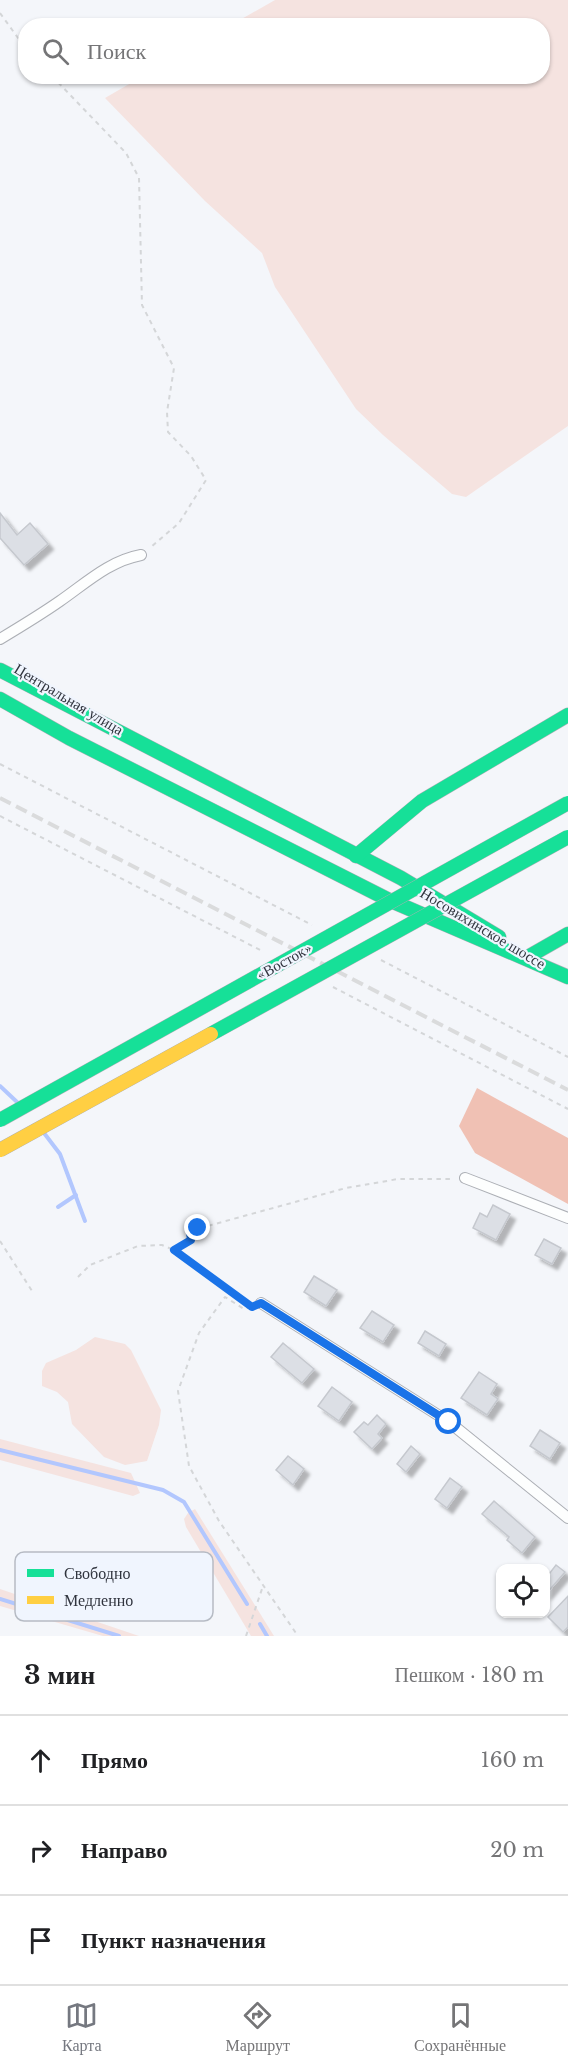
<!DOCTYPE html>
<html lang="ru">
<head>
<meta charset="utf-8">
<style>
  body { margin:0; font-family:"Libre Baskerville",serif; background:#f2f2f2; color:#202124 }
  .controls { position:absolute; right:18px; bottom:18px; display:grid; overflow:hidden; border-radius:12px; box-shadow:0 2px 4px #0004 }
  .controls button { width:54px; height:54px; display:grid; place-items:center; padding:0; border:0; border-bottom:2px solid #e0e0e0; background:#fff; color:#202124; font:30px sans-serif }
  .stop { position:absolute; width:18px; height:18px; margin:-14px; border:4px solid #1a73e8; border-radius:50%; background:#fff }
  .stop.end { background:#1a73e8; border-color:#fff; box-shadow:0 2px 6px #0008 }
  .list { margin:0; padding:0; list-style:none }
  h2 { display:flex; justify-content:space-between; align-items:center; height:78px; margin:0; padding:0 24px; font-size:26px }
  h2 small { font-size:20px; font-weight:400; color:#757577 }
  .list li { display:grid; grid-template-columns:39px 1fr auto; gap:18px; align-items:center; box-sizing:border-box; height:90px; padding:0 24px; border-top:2px solid #e0e0e0 }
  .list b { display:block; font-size:22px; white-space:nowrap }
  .list em { font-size:20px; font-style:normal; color:#757577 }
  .icon { flex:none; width:33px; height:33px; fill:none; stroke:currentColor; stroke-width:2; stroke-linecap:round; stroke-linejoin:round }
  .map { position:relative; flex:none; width:568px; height:1636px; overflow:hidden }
  .search { position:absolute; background:#fff; box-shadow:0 2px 4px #0004; left:18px; right:18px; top:18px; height:66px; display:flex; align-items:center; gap:15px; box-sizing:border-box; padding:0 21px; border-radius:24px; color:#757577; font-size:22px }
  .sheet { height:348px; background:#fff }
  nav { display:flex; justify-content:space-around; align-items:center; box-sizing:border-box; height:84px; border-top:2px solid #e0e0e0; background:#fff; font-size:16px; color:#757577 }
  nav a { display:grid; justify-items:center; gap:3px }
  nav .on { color:#757880 }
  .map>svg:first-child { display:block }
  .green { fill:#f5e3e0 }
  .forest { fill:#f0c1b4 }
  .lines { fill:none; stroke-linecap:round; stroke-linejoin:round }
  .stream { stroke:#b2c7fe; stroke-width:4 }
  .building { fill:#dcdfe5; stroke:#c5c8ce; stroke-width:1.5; filter:url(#shadow) }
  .street-casing { stroke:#acafb5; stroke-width:12 }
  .fast-casing { stroke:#acafb5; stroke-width:15 }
  .path { stroke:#d4d6d8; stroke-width:2; stroke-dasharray:4.5 4.5; stroke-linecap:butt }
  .street { stroke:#fdfefe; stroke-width:10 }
  .fast { stroke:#16e098; stroke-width:14 }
  .rail { stroke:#dadbdc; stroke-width:4; stroke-dasharray:12 6; stroke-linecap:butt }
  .fast-bridge-casing { stroke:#acafb5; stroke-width:15; stroke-linecap:butt }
  .slow-bridge-casing { stroke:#acafb5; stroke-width:15; stroke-linecap:butt }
  .fast-bridge { stroke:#16e098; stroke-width:14 }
  .slow-bridge { stroke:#ffcf43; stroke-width:14 }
  .route { stroke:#1a73e8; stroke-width:8 }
  .labels { text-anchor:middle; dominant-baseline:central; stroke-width:4.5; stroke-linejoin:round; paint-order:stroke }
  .street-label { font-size:15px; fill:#30343e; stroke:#f0f5fe }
  .key { fill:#f0f5fe; stroke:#b6bbc4; stroke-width:1.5 }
  .key-label { font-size:16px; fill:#30343e }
</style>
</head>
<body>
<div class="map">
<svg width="568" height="1636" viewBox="0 0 568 1636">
  <defs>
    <filter id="shadow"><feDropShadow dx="5.5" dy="5.5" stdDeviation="1.5" flood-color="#0004"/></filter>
  </defs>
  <rect width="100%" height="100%" fill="#f4f6fa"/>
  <g class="green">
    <polygon points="275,0 568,0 568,426 466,497 452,494 383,435 356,409 275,287 262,253 205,201 105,98 143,76 542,76 542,26 231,25"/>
    <polygon points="95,1337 125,1344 131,1350 161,1410 159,1425 147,1461 125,1465 104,1457 72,1424 68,1402 57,1392 42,1386 42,1371 46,1363 76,1350"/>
    <polygon points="0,1439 131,1473 140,1493 133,1496 0,1460"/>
    <polygon points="195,1509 274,1636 251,1636 186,1527 184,1519 188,1513"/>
    <polygon points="0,1589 139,1636 103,1636 0,1606"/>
  </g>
  <polygon class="forest" points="477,1088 568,1138 568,1204 475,1153 459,1126"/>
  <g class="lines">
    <g class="stream">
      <polyline points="0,1086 17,1102"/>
      <polyline points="44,1133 60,1154 85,1221"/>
      <polyline points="58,1207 76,1195"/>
      <polyline points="0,1450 163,1490 184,1502 247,1604"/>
      <polyline points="0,1599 119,1636"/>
      <polyline points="260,1624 267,1636"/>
    </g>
  </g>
  <g class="building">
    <polygon points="0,513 17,535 30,523 48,544 24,565 0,538"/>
    <polygon points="493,1205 510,1214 496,1240 473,1228 480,1213 487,1217"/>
    <polygon points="544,1239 561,1248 552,1264 535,1255"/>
    <polygon points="314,1276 337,1290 326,1306 304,1292"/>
    <polygon points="372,1311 394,1325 383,1342 360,1328"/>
    <polygon points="425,1331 446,1344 439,1356 418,1343"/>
    <polygon points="283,1343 314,1369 302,1383 271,1357"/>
    <polygon points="479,1372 497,1384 491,1394 498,1399 487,1415 461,1398"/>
    <polygon points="332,1387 352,1402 339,1421 318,1406"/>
    <polygon points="377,1415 386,1424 378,1434 382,1438 372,1449 354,1432 364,1422 368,1425"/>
    <polygon points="540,1430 560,1443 550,1459 530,1446"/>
    <polygon points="411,1446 420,1454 406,1472 397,1464"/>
    <polygon points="288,1456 304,1469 293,1485 276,1470"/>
    <polygon points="450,1478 462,1487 447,1508 435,1499"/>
    <polygon points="494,1501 535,1537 522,1553 507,1540 509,1537 482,1514"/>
    <polygon points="556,1565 565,1572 546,1594 546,1578"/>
    <polygon points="568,1596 568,1627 563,1632 548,1617"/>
  </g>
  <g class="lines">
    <g class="street-casing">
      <g id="street">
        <path d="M0,639C20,627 40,615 60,601C86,583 109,561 141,555"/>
        <polyline points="465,1178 568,1218"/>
        <polyline points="261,1303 449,1422 568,1518"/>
      </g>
    </g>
    <g class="fast-casing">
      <g id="fast">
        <polyline points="0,670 401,878 499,937"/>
        <polyline points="0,699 69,738 389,900 568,977"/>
        <polyline points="356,856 422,801 568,715"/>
        <polyline points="526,958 568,934"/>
      </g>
    </g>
    <g class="path">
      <polyline points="0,13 26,49"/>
      <polyline points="52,76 126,153 139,178 142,305 174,368 167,412 168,432 191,456 206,480 179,523 151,547"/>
      <polyline points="0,764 312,925"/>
      <polyline points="0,816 264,952"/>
      <polyline points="381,960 568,1057"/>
      <polyline points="333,987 568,1109"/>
      <polyline points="0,1241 34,1294"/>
      <polyline points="174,1250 249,1305"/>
      <polyline points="78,1277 90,1265 138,1246 162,1245 174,1250 191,1241 190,1233 193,1230 346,1188 398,1179 453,1179"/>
      <polyline points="251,1307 244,1309 225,1297 199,1333 178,1391 189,1466 219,1521 298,1636"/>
      <polyline points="246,1636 263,1586"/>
    </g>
    <use href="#street" class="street"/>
    <use href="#fast" class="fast"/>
    <polyline class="rail" points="0,798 568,1090"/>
    <g class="fast-bridge-casing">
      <g id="fast-bridge">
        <polyline points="211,1034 568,837"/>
        <polyline points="0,1120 568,803"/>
      </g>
    </g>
    <g class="slow-bridge-casing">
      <polyline id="slow-bridge" points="0,1150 211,1034"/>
    </g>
    <use href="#fast-bridge" class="fast-bridge"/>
    <use href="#slow-bridge" class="slow-bridge"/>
  </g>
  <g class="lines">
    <polyline class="route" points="198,1228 190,1233 191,1240 174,1250 252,1307 261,1303 449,1422"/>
  </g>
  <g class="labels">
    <g class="street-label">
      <text transform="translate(69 699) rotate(31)">Центральная улица</text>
      <text transform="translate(483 928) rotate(31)">Носовихинское шоссе</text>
      <text transform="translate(284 961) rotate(-29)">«Восток»</text>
    </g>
  </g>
  <rect x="15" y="1552" width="198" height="69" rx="9" class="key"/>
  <rect x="27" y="1569" width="27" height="8" fill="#16e098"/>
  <rect x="27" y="1596" width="27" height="8" fill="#ffcf43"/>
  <g class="key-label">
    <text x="64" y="1579">Свободно</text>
    <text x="64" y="1606">Медленно</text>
  </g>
</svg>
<div class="controls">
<button><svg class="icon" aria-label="locate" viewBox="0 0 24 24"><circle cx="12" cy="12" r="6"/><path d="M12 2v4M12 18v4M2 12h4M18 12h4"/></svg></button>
</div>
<div class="stop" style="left:449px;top:1422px"></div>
<div class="stop end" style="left:198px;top:1228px"></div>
<div class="search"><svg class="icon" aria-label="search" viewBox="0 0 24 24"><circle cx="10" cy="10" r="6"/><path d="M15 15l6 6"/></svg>Поиск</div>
</div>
<section class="sheet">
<h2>3 мин<small>Пешком · 180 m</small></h2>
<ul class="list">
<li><svg class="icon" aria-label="ahead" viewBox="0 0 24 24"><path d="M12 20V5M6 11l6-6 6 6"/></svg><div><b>Прямо</b></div><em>160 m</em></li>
<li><svg class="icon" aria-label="right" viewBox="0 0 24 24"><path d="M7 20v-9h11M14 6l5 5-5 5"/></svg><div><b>Направо</b></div><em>20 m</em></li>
<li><svg class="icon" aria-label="arrive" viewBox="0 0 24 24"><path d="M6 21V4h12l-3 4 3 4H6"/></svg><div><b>Пункт назначения</b></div></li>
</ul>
</section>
<nav>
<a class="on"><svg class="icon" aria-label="map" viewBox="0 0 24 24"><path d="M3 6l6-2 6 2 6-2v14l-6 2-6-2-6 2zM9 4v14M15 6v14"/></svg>Карта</a>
<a><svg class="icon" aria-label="directions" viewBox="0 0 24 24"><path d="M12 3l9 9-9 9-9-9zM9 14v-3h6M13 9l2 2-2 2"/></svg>Маршрут</a>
<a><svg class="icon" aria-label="saved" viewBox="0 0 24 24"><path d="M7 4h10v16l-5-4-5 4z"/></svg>Сохранённые</a>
</nav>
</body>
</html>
